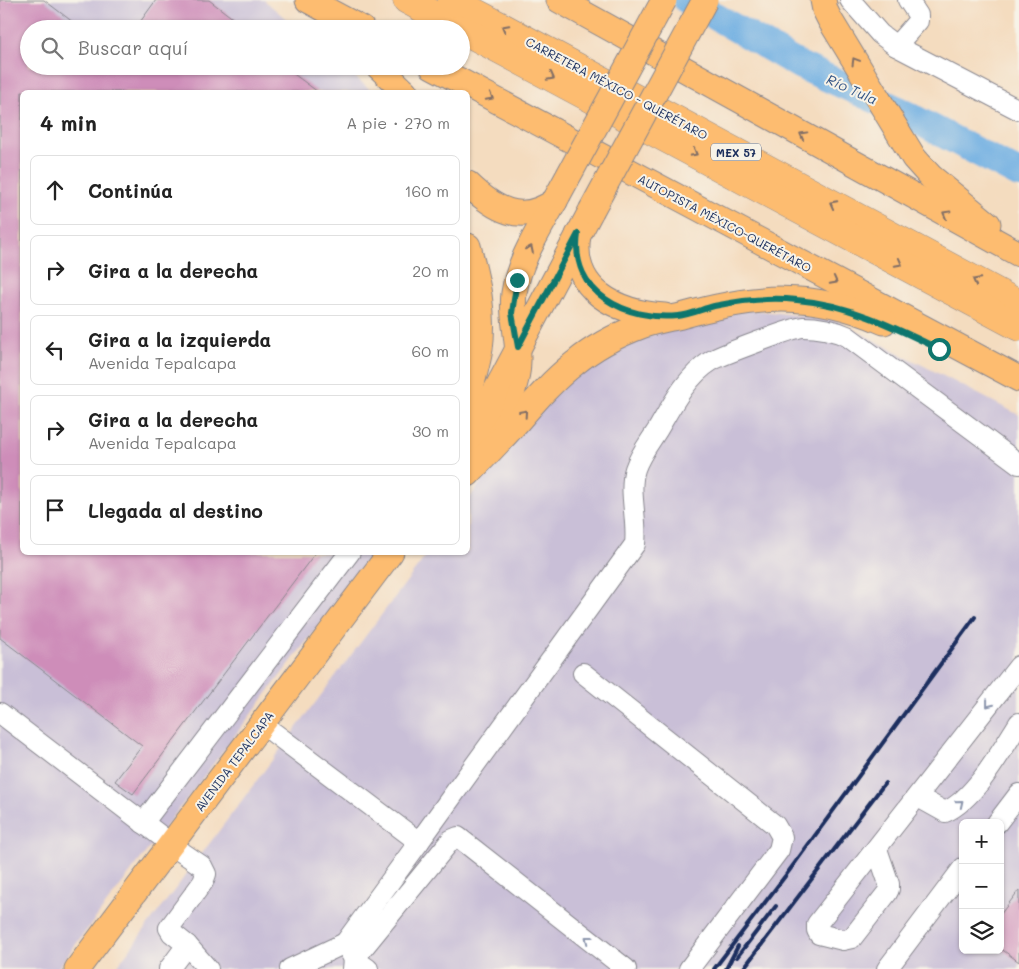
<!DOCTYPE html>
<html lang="es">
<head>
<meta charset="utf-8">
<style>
  body { margin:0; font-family:Mali,sans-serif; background:#f2f2f2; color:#222 }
  .controls { position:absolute; right:15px; bottom:15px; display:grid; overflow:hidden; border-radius:8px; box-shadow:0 1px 4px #0004 }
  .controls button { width:45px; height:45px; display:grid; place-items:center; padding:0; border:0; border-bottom:1px solid #e0e0e0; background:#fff; color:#222; font:25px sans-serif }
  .stop { position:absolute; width:15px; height:15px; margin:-11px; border:4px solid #0f766e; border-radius:50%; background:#fff }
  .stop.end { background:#0f766e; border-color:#fff; box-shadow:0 1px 5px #0008 }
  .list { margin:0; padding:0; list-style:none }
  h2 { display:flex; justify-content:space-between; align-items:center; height:65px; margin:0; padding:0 20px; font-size:21px }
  h2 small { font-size:16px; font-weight:400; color:#767676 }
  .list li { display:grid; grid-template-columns:32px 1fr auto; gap:15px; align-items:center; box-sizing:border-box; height:70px; margin:0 10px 10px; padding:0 10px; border:1px solid #e0e0e0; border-radius:8px }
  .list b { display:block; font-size:19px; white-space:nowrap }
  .list p { margin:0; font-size:16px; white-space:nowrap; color:#767676 }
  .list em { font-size:16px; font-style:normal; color:#767676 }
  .icon { flex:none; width:28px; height:28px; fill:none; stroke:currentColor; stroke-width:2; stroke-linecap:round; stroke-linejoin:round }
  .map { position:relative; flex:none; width:1019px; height:969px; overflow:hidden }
  .search { position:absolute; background:#fff; box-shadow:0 1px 4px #0004; left:20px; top:20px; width:450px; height:55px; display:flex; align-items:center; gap:12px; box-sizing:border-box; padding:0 18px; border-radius:28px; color:#767676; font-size:19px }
  .panel { position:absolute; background:#fff; box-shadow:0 1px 4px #0004; left:20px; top:90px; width:450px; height:465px; border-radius:8px }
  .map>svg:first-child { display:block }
  .industrial { fill:#c9bfd7; fill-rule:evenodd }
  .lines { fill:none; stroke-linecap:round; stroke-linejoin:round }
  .river { stroke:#6eaee2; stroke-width:28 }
  .building { fill:#ce8db9 }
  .minor-casing { stroke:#88868e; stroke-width:22 }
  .major-casing { stroke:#88868e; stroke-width:27 }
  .highway-casing { stroke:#88868e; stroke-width:29 }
  .minor { stroke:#fff; stroke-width:20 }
  .major { stroke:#fdbc6f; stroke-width:25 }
  .highway { stroke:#fdbc6f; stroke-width:28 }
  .rail { stroke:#1b2f5e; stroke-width:4 }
  .major-bridge-casing { stroke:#88868e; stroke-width:27; stroke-linecap:butt }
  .major-bridge { stroke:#fdbc6f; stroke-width:25 }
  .oneway { stroke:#816e66 }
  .oneway2 { stroke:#8d97ae }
  .route { stroke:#0f766e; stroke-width:6 }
  .labels { text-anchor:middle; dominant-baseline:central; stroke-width:4; stroke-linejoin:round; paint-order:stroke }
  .shield { fill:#f7f3e8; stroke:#5d6a87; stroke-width:1 }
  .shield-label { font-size:11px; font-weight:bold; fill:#1b2f5e }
  .street-label { font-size:12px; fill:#1b2f5e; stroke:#f7f3e8 }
  .water-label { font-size:14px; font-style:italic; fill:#345586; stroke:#f7f3e8 }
</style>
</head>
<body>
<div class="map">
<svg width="1019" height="969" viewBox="0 0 1019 969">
  <rect width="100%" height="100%" fill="#f7f3e8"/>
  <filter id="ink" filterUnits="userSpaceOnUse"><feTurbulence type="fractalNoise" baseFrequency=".02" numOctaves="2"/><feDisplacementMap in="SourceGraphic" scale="10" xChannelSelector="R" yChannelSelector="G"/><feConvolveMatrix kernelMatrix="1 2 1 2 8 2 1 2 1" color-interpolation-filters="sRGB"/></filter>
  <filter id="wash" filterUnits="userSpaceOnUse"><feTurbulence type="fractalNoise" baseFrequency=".0096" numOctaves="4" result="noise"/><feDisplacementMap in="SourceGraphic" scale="20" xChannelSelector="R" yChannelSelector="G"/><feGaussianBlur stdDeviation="1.12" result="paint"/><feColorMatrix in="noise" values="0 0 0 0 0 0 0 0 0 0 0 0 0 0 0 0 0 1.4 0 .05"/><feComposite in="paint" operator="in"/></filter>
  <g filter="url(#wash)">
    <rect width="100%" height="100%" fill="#f4dcbf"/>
    <g class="industrial">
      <polygon points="0,0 264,0 298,29 29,29 29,66 342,66 373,92 22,92 22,552 374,553 57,969 0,969"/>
      <path d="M737,308L835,320L1019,415V969H115L428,553L468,552V500L522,427L574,376L609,349ZM963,823H1000V950H963Z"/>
    </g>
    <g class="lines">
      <polyline class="river" points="687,0 799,65 894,108 1019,174"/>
    </g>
    <g id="blocks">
      <g class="building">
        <polygon points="0,0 44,0 82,29 29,29 29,66 283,66 318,92 22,92 22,552 316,552 133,794 115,781 142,746 0,638"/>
        <polygon points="156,0 209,0 247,29 135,29"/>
        <polygon points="1019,890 1019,962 1000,948 1000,915"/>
      </g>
    </g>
  </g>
  <g filter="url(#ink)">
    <use href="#blocks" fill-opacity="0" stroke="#88868e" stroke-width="1"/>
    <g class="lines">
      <g class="minor-casing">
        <g id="minor">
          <polyline points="850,0 880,34 896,46 1019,110"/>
          <polyline points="896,46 918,21 918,15 908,0"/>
          <polyline points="583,673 775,825 782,837 779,850 689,969"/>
          <polyline points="0,713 183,853 202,866 206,874 203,882 169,928 172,933 187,945 208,969"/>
          <polyline points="274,733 419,842 345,943 354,959 368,969"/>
          <path d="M918,797L945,812C975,799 1002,750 1019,723"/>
          <polyline points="143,823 350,552"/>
          <polyline points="997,823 1019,794"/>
          <path d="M419,842L635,544C638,520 628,491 635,469C640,454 650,442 658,429C672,405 687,376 711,361C718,356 796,327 803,327C819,327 833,330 847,336L1019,464"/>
          <polyline points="877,849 889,884 889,889 887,893 852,938 843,940 819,934 817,930 817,924 1019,666"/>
          <polyline points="169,969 187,945"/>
          <polyline points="290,969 345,943"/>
          <polyline points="353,969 354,959 451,840 458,837 626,969"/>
          <polyline points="887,969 963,868"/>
        </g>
      </g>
      <g class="major-casing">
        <g id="major">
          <polyline points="308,0 362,29"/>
          <polyline points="559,0 1019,254"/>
          <polyline points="823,0 825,10 830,20 914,158 931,177 988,224"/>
          <polyline points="378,66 405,92"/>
          <polyline points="432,66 1019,379"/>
          <path d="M468,184C494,209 521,226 555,201"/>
          <path d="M578,235C569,291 618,313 665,316"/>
          <path d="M468,246C477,281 485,312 480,349C477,368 470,386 468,405"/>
          <path d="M489,440C503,416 519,387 518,358C518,335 511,316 514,293C519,258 542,226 558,195"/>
          <polyline points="468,443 591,211"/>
          <path d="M468,474C484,457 501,440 517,422C535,401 553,380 575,363C594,347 617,335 641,326C654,321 668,319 681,316C755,295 811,290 884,322"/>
          <polyline points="77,969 391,552"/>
        </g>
      </g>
      <g class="highway-casing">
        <g id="highway">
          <polyline points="407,0 461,29"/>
          <polyline points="452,0 1019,304"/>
          <polyline points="461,29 1019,327"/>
        </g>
      </g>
      <use href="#minor" class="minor"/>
      <use href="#major" class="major"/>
      <use href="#highway" class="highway"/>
      <g class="rail">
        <polyline points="737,957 776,906"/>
        <polyline points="714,969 789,871 975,617"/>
        <polyline points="726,969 738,946"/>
        <polyline points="743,969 885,783"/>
      </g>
      <g class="major-bridge-casing">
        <g id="major-bridge">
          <polyline points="558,195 664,0"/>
          <polyline points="591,211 705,0"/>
        </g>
      </g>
      <use href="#major-bridge" class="major-bridge"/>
    </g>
    <defs><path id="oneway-chevron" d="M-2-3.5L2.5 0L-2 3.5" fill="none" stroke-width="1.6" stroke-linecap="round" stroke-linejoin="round" transform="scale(1.25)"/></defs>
    <g class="oneway">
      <use href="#oneway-chevron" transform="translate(505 28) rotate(-152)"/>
      <use href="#oneway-chevron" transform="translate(855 61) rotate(-121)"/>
      <use href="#oneway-chevron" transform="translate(551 77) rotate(28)"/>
      <use href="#oneway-chevron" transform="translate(490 97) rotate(28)"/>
      <use href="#oneway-chevron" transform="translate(803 135) rotate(-151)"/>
      <use href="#oneway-chevron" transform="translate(694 153) rotate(28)"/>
      <use href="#oneway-chevron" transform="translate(833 204) rotate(-152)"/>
      <use href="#oneway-chevron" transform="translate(946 214) rotate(-151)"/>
      <use href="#oneway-chevron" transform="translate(530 249) rotate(-64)"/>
      <use href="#oneway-chevron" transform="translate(899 263) rotate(28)"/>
      <use href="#oneway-chevron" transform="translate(834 281) rotate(28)"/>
      <use href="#oneway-chevron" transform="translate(976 281) rotate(-152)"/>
      <use href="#oneway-chevron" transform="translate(524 413) rotate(-49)"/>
    </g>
    <g class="oneway2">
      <use href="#oneway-chevron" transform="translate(989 704) rotate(128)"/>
      <use href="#oneway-chevron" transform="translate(960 803) rotate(-39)"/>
      <use href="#oneway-chevron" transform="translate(588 939) rotate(-142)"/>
    </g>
  </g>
  <g class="lines" filter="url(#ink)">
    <path class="route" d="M517,280L512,313L518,347L578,234C569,293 627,321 678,316C690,315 702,309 714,306C742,300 770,297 797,300C848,304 894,327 939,349"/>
  </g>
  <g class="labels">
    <rect class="shield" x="711" y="143.5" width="50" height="17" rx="4"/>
    <g class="shield-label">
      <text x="736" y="152">MEX 57</text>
    </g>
    <g class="street-label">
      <text transform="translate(617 88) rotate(28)">CARRETERA MÉXICO - QUERÉTARO</text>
      <text transform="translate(725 223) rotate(28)">AUTOPISTA MÉXICO-QUERÉTARO</text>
      <text transform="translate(234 761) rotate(-53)">AVENIDA TEPALCAPA</text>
    </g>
    <g class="water-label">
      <text transform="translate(852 89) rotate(24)">Río Tula</text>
    </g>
  </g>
</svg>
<div class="controls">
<button>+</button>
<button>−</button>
<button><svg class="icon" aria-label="layers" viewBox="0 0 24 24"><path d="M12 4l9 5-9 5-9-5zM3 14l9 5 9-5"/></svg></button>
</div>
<div class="stop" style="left:939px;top:349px"></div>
<div class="stop end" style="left:517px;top:280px"></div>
<div class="search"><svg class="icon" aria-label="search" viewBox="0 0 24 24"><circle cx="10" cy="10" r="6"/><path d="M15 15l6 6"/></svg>Buscar aquí</div>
<section class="panel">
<h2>4 min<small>A pie · 270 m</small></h2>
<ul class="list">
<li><svg class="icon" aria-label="ahead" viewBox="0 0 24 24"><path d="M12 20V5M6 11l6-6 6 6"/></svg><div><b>Continúa</b></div><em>160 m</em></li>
<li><svg class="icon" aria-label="right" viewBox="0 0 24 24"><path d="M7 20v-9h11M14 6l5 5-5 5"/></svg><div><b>Gira a la derecha</b></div><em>20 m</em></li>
<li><svg class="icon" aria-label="left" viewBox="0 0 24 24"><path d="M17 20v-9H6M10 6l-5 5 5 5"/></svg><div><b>Gira a la izquierda</b><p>Avenida Tepalcapa</p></div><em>60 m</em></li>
<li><svg class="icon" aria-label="right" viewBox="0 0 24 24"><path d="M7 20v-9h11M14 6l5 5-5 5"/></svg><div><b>Gira a la derecha</b><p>Avenida Tepalcapa</p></div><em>30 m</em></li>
<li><svg class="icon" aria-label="arrive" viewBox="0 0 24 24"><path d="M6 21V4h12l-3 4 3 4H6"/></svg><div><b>Llegada al destino</b></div></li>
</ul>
</section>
</div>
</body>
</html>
